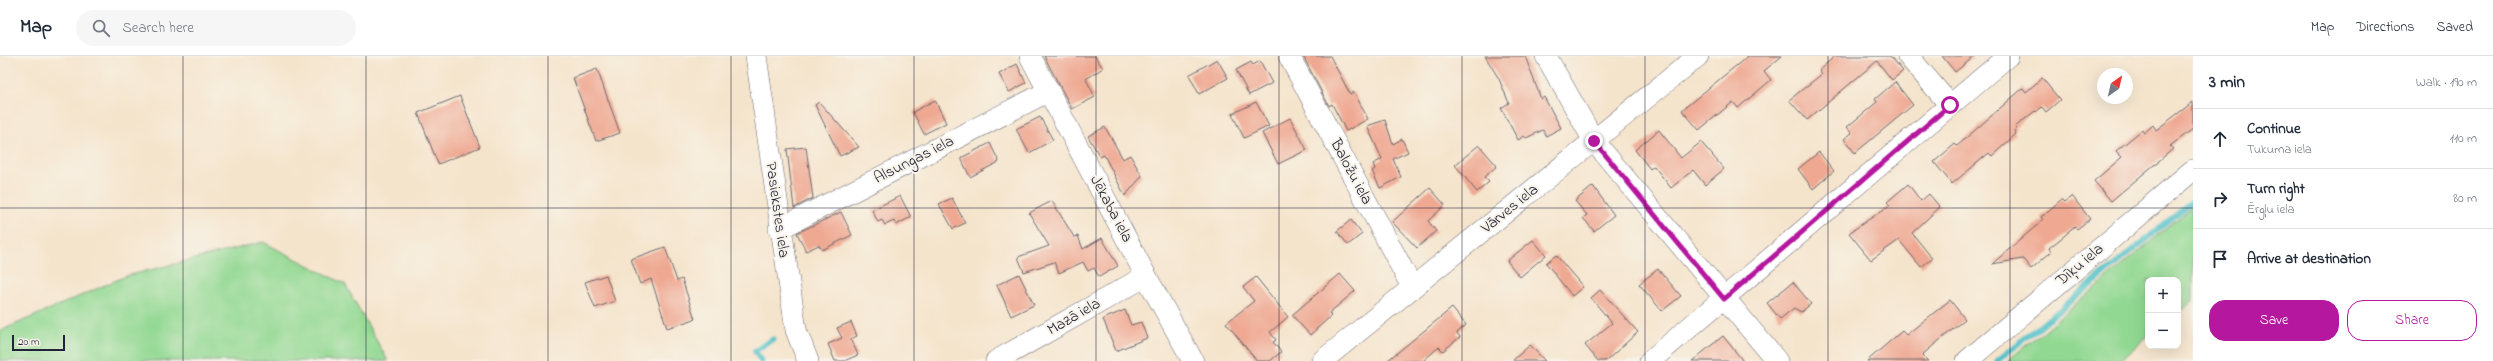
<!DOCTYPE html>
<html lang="en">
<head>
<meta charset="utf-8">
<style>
  body { margin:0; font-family:"Indie Flower",sans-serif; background:#f6f6f7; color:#1f2937 }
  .controls { position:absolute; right:12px; bottom:12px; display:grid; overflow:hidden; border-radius:8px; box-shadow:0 4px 16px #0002 }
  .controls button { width:36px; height:36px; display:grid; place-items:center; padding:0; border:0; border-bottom:1px solid #e0e1e3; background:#fff; color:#1f2937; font:20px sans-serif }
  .compass { position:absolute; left:2097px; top:12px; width:36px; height:36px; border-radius:50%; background:#fff; box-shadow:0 4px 16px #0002; rotate:34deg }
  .scale { position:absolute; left:12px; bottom:10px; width:53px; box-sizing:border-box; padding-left:4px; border:2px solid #22223b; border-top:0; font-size:11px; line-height:14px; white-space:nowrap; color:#22223b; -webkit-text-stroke:3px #f7f3e8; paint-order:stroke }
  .stop { position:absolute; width:12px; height:12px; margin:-9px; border:3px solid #b5179e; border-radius:50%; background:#fff }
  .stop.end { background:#b5179e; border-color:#fff; box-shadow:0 1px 4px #0008 }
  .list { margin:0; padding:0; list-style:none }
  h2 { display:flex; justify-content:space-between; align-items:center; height:52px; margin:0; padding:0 16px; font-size:17px }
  h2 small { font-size:13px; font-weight:400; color:#747a83 }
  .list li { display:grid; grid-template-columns:26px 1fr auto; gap:12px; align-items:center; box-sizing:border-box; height:60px; padding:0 16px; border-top:1px solid #e0e1e3 }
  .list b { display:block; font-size:15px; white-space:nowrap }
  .list p { margin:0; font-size:13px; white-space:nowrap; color:#747a83 }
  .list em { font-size:13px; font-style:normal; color:#747a83 }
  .actions { display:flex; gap:8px; padding:12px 16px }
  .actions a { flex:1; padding:9px 0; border:1px solid #b5179e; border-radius:16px; text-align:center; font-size:14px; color:#b5179e }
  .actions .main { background:#b5179e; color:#fff }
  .icon { flex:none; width:22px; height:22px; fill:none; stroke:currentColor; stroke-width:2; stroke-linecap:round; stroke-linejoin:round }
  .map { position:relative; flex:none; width:2193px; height:305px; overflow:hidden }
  header { display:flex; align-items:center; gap:24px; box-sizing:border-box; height:56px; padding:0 20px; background:#fff; border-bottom:1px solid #e0e1e3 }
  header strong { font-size:19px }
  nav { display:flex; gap:22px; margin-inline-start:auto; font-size:14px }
  .search { width:280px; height:36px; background:#f6f6f7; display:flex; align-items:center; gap:10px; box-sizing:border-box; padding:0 14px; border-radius:22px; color:#747a83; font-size:15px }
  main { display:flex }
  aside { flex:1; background:#fff }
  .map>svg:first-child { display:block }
  .green { fill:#91d892; stroke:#5a7d66 }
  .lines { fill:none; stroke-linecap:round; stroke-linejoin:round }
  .stream { stroke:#54c2ca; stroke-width:5.5 }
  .building { fill:#efa993 }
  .street-casing { stroke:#6c666e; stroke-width:22 }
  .street { stroke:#fff; stroke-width:21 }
  .route { stroke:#b5179e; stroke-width:5 }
  .grid { fill:none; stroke:#22223b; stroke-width:1; stroke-opacity:0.55 }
  .labels { text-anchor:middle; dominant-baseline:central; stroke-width:4; stroke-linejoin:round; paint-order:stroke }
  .street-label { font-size:16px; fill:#22223b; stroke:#f7f3e8 }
</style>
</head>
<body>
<header>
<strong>Map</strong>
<div class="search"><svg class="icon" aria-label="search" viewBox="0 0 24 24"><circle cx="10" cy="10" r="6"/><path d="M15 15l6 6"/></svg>Search here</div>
<nav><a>Map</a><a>Directions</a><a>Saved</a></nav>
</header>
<main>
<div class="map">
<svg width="2193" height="305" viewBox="0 0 2193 305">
  <rect width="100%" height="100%" fill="#f7f3e8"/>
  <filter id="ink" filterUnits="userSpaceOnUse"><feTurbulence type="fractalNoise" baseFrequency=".025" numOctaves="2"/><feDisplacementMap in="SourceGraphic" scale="8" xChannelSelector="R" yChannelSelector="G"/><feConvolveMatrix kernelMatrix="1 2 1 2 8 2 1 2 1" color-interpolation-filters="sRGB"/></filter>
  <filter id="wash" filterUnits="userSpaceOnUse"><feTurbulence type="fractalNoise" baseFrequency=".012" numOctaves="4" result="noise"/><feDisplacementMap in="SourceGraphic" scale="16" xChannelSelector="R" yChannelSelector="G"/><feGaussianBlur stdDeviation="0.9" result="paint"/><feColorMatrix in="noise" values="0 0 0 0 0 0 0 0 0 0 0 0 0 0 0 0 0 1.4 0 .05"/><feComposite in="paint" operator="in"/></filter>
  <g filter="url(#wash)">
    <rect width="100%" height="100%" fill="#f5e4cc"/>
    <g class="green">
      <polygon points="2193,150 2193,245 2178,257 2178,224 2148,224 2148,281 2118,305 2007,305"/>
      <polygon points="263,186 345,228 388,305 0,305 0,275 126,220"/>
    </g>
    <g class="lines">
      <g class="stream">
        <polyline points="761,305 755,295 773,283"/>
        <polyline points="1997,305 2193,145"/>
      </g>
    </g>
    <g id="blocks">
      <g class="building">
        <polygon points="1044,0 1095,0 1103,12 1086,23 1095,41 1072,53"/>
        <polygon points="1303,0 1330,0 1350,38 1354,36 1368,63 1346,75 1332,48 1329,50"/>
        <polygon points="1485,0 1525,0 1541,43 1544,41 1561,72 1546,80 1543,74 1526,82 1524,80 1518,84 1501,52 1509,47 1499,23"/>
        <polygon points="1748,0 1782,0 1764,15 1771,24 1738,52 1733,46 1699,74 1682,54"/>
        <polygon points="1835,0 1890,0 1903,15 1892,24 1877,5 1807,64 1789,44 1822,18 1819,14"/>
        <polygon points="1942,0 1975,0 1955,16"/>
        <polygon points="1217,3 1228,22 1199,38 1189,19"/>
        <polygon points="1260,5 1272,27 1249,39 1236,14 1251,6 1253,9"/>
        <polygon points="1017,8 1026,27 1009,36 999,18"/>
        <polygon points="597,13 620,77 596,85 573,22"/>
        <polygon points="2042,22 2060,44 2046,56 2042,51 2036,56 2035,55 2015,71 2017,73 2014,75 2016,78 1992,100 1989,97 1952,128 1934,106 1955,88 1957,90 2023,32 2026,36"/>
        <polygon points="1895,26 1913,49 1855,97 1844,83 1852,77 1847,71 1877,46 1875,43"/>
        <polygon points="460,40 480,91 438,108 418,57"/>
        <polygon points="935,44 946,67 924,78 913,56"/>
        <polygon points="819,46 859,91 840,100 815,49"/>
        <polygon points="1256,46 1269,70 1244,82 1232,58"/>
        <polygon points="2193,46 2193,73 2170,90 2173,93 2111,145 2094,125 2122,101 2116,95 2142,74 2144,77 2153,69 2156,74"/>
        <polygon points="1040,61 1053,84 1029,97 1016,73"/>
        <polygon points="1290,62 1307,94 1278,108 1262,77"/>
        <polygon points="1385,64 1393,88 1402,83 1408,96 1393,103 1401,121 1380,132 1372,115 1375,113 1373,108 1382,103 1367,70"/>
        <polygon points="1105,71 1123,103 1130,99 1142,120 1125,140 1104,99 1100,101 1088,80"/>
        <polygon points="1659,74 1681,102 1701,86 1724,113 1705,129 1693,114 1671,132 1654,110 1650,113 1635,94"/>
        <polygon points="990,87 999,106 970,121 961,102"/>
        <polygon points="1479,89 1497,110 1484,121 1489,126 1477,136 1455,109"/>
        <polygon points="806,91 813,142 794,152 787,93"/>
        <polygon points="1819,96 1834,115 1813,133 1798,113"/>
        <polygon points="1908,128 1921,145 1929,138 1940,151 1912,177 1932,202 1921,211 1899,184 1871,204 1849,177 1890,149 1887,146"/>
        <polygon points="1593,130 1614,159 1594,175 1583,162 1587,159 1575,145"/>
        <polygon points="1430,132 1445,149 1428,165 1436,175 1417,192 1392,166"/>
        <polygon points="900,140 911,161 896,169 894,165 885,169 882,164 878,166 872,154"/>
        <polygon points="2072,140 2090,163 2077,173 2075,171 2049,192 2051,196 2031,213 2023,203 1992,208 2043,164 2041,161 2062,143 2065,146"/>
        <polygon points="952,142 965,167 953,173 939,148"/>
        <polygon points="1052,145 1074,181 1078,180 1083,193 1102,182 1118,210 1099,221 1094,212 1088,215 1083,206 1059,217 1054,206 1024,216 1018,201 1049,190 1029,157"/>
        <polygon points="841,156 852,179 822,194 819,189 806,195 797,177"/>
        <polygon points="1351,164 1362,178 1348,189 1337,175"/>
        <polygon points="1533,184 1546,199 1520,221 1507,205"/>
        <polygon points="665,191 677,225 682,223 695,263 667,272 651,223 640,228 631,203"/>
        <polygon points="1556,199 1583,231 1572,240 1546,207"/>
        <polygon points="1658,213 1681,240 1662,255 1639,228"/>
        <polygon points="1019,218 1034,249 1011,260 997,229"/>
        <polygon points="1340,218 1355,235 1329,257 1331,260 1310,279 1292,259"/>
        <polygon points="606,219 615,245 595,252 585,226"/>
        <polygon points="1256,221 1288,261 1270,276 1276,284 1273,286 1281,296 1270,305 1257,305 1226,267 1254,245 1243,231"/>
        <polygon points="1793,226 1811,248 1801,256 1794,252 1780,263 1767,247"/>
        <polygon points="1600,234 1638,276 1606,305 1598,305 1585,289 1612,267 1591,242"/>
        <polygon points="1950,244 1965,263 1922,299 1928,305 1867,305 1902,275 1906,279"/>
        <polygon points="1452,252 1466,269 1457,277 1460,281 1443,295 1439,291 1423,305 1387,305"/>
        <polygon points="1125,254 1131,269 1141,266 1147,282 1116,295 1103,263"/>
        <polygon points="851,266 857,280 851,283 858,299 844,305 835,305 828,288 842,282 837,272"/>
        <polygon points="1723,280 1743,305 1692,305"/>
        <polygon points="1530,289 1545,305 1512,305"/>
      </g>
    </g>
  </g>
  <g filter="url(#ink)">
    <use href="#blocks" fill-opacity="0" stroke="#6c666e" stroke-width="1"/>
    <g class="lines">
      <g class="street-casing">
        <g id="street">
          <polyline points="756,0 796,274 808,305"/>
          <polyline points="1030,0 1146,220 1193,305"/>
          <polyline points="1289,0 1412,231"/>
          <polyline points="1546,0 1594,85 1777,305"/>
          <polyline points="1908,0 1950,49"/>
          <polyline points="779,173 1049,35"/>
          <polyline points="996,305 1146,220"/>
          <polyline points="1322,305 1698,0"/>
          <polyline points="1650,305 2008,0"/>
          <polyline points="1967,305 2193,114"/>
        </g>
      </g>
      <use href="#street" class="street"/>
    </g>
  </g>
  <g class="lines" filter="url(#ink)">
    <polyline class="route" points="1594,85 1724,243 1950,49"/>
  </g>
  <path class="grid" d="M183,0V305M366,0V305M548,0V305M731,0V305M914,0V305M1096,0V305M1279,0V305M1462,0V305M1645,0V305M1828,0V305M2010,0V305M0,152H2193"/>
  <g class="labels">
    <g class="street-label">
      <text transform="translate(914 104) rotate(-27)">Alsungas iela</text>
      <text transform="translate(1351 116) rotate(62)">Baložu iela</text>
      <text transform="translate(1111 153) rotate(62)">Jēkaba iela</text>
      <text transform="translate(1510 153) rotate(-39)">Vārves iela</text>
      <text transform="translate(777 154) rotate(82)">Pasiekstes iela</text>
      <text transform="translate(2080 209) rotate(-40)">Dīķu iela</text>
      <text transform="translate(1074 261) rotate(-30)">Mazā iela</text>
    </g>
  </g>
</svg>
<div class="controls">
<button>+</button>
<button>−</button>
</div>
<svg class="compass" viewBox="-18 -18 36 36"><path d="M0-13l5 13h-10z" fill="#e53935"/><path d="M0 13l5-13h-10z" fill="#747a83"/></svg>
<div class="scale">20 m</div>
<div class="stop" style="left:1950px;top:49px"></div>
<div class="stop end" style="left:1594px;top:85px"></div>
</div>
<aside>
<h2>3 min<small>Walk · 190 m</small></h2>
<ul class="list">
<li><svg class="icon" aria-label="ahead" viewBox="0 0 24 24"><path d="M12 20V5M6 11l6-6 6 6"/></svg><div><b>Continue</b><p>Tukuma iela</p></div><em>110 m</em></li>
<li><svg class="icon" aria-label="right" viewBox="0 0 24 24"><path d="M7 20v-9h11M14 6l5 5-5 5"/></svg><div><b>Turn right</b><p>Ērgļu iela</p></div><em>80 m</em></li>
<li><svg class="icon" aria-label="arrive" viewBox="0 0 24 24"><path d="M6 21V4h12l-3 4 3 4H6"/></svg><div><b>Arrive at destination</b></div></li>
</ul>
<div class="actions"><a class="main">Save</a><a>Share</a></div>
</aside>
</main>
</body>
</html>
